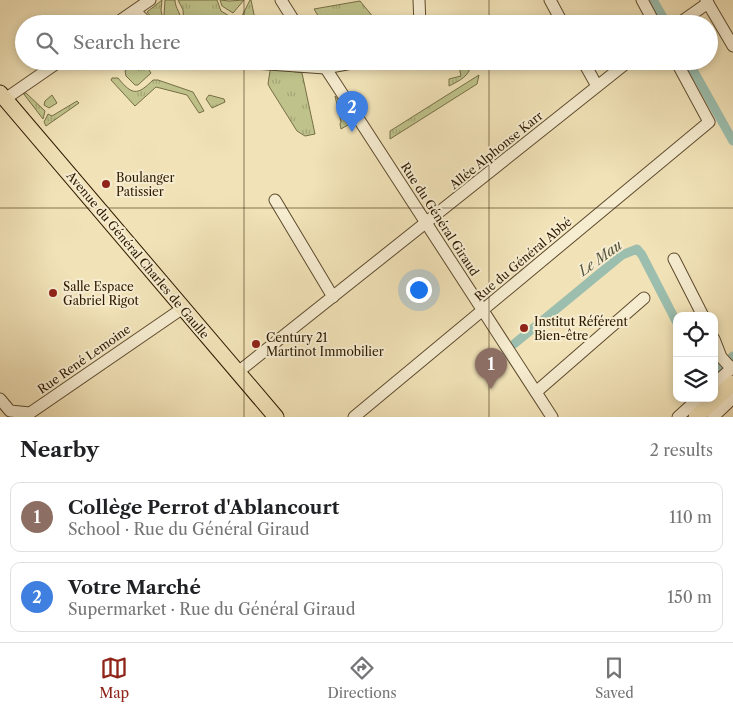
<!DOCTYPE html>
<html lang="en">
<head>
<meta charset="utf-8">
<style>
  body { margin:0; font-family:"Libre Caslon Text",serif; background:#f2f2f2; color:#202124 }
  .controls { position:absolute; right:15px; bottom:15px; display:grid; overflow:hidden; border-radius:10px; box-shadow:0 2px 8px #0003 }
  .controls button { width:45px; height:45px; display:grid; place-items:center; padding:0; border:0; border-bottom:1px solid #e0e0e0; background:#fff; color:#202124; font:25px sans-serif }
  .you { position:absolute; left:418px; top:289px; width:18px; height:18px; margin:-12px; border:4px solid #fff; border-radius:50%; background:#1a73e8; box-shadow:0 0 0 8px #1a73e833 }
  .badge { display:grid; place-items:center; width:32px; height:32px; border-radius:50%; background:#8f2418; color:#fff; font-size:16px; font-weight:700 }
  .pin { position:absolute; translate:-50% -41px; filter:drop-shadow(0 1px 2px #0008) }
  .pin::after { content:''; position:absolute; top:26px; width:18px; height:15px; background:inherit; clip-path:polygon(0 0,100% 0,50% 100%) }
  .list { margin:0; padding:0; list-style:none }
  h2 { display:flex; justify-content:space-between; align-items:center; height:65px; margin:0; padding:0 20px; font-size:21px }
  h2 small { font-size:16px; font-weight:400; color:#757577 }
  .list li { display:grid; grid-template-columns:32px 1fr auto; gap:15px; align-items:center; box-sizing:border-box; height:70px; margin:0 10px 10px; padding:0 10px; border:1px solid #e0e0e0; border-radius:10px }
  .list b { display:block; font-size:19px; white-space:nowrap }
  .list p { margin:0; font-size:16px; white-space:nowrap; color:#757577 }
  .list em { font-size:16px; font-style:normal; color:#757577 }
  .icon { flex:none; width:28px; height:28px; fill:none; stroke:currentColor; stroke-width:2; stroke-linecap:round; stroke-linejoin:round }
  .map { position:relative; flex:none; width:733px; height:417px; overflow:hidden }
  .search { position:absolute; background:#fff; box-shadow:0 2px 8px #0003; left:15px; right:15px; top:15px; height:55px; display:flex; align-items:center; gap:12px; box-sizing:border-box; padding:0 18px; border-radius:28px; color:#757577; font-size:19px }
  .sheet { height:225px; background:#fff }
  nav { display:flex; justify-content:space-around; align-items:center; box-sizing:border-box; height:70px; border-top:1px solid #e0e0e0; background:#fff; font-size:14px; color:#757577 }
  nav a { display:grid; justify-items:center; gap:2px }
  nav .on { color:#8f2418 }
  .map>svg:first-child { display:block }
  .grass { fill:url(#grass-tufts); stroke:#766e45 }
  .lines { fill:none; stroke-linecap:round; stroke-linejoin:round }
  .canal { stroke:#9bbeae; stroke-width:9 }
  .minor-casing { stroke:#5e4b2e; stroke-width:13 }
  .major-casing { stroke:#2d1900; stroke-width:17 }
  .minor { stroke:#f6ecd0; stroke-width:11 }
  .major { stroke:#f1e2b7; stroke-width:15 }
  .grid { fill:none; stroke:#2d1900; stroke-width:1; stroke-opacity:0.55 }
  .poi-dot { fill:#8f2418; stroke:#f6ecd0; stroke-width:2 }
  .labels { text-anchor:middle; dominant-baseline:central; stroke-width:4; stroke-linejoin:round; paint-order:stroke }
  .street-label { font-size:12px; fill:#2d1900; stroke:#f6ecd0 }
  .poi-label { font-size:12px; fill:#2d1900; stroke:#f6ecd0; text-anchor:start }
  .water-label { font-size:14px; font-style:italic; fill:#54533d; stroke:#f6ecd0 }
</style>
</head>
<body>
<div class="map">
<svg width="733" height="417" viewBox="0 0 733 417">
  <defs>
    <pattern id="grass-tufts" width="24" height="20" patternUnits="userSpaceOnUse" patternTransform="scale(1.25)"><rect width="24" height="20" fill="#bfc28a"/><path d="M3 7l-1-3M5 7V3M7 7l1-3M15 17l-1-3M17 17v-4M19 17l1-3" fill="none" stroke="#a4a675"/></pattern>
  </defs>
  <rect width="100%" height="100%" fill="#f1e2b7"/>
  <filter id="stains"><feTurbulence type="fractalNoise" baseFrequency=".004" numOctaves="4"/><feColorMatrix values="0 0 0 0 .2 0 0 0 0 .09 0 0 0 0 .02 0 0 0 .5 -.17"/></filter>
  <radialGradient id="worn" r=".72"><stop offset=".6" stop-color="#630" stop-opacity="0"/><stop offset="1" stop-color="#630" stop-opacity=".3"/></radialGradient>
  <g class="grass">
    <polygon points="162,0 161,10 164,24 157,24 147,12"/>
    <path d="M165,0H175C175,9 182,13 181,24H166L164,16Z"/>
    <polygon points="178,0 217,0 221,11 231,17 230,24 184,24 183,10"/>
    <polygon points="220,0 229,1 244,0 233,13 222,6"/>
    <polygon points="250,0 251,0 256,24 246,24 242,16"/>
    <polygon points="360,1 374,18 345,24 323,24 314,9"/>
    <polygon points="137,61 144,62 151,73 138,85 135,85 126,76 125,71"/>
    <path d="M458,61H469L471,64C470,76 459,81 449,86V79L461,76Z"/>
    <polygon points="273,68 302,73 315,134 305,136 297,131 270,88 268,84 270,71"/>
    <polygon points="479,75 477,84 390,139 390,131"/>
    <path d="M112,78H118C132,95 137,96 153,80H158L193,92L204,111L199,113L187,95L156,87L135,106L111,80Z"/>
    <polygon points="23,93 26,93 45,111 43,119"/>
    <polygon points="52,95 57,103 49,108 44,105 45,101"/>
    <polygon points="209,95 224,99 225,102 212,108 206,99"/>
    <polygon points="335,96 345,109 344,110 346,115 348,114 353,122 341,129 340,124 341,122"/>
    <polygon points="77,101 79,103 46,126 44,122 48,114 52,116"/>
  </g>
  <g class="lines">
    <g class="canal">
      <polyline points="653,0 667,24"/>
      <polyline points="688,61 733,141"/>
      <polyline points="514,344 622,255 637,249 642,255 677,323"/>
      <polyline points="714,373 733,356"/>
    </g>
    <g class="minor-casing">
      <g id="minor">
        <polyline points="281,0 296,24"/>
        <polyline points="419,0 420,24"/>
        <polyline points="550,0 563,24"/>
        <polyline points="642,0 655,24"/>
        <polyline points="706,0 733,46"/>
        <polyline points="135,11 148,24"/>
        <polyline points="115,24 150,0"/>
        <polyline points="678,24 708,3"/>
        <polyline points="224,61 325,68 363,61"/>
        <polyline points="321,61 552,417"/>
        <polyline points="583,61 597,86"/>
        <polyline points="5,99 60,61"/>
        <polyline points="275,200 333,297"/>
        <polyline points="674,259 703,316"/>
        <polyline points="714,339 721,357 731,368"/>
        <polyline points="238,372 629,61"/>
        <polyline points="714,384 733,367"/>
        <polyline points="536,392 644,298"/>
        <polyline points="0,399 10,411 30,413 183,308"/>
        <polyline points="354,417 709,122 676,61"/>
        <polyline points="678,417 699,398"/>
        <polyline points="713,417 733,398"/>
      </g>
    </g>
    <g class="major-casing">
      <g id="major">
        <polyline points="0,93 276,417"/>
        <polyline points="696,417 733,383"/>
      </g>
    </g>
    <use href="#minor" class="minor"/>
    <use href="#major" class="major"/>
  </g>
  <path class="grid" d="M244,0V24M489,0V24M244,61V417M489,61V417M0,208H733"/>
  <g class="poi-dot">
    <circle cx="106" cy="184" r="5"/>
    <circle cx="53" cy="293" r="5"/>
    <circle cx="524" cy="328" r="5"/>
    <circle cx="256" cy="344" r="5"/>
  </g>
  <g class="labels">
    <g class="street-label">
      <text transform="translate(496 150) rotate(-39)">Allée Alphonse Karr</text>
      <text transform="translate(440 219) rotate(57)">Rue du Général Giraud</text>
      <text transform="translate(138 255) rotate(50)">Avenue du Général Charles de Gaulle</text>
      <text transform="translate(523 259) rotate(-40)">Rue du Général Abbé</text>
      <text transform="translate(84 359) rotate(-35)">Rue René Lemoine</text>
    </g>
    <g class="poi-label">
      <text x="116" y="177">Boulanger<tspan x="116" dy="14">Patissier</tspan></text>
      <text x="63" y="286">Salle Espace<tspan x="63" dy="14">Gabriel Rigot</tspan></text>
      <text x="534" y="321">Institut Référent<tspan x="534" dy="14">Bien-être</tspan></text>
      <text x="266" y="337">Century 21<tspan x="266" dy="14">Martinot Immobilier</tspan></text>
    </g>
    <g class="water-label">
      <text transform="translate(600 258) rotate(-36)">Le Mau</text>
    </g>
  </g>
  <rect width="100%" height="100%" filter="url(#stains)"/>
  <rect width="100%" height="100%" fill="url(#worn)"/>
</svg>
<div class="controls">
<button><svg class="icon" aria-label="locate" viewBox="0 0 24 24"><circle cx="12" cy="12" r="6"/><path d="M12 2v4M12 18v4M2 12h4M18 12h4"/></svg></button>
<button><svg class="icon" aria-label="layers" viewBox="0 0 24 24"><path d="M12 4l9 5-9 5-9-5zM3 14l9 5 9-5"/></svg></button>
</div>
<div class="you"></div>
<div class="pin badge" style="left:491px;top:389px;background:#8d6e63">1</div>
<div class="pin badge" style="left:352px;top:132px;background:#3f7fe0">2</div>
<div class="search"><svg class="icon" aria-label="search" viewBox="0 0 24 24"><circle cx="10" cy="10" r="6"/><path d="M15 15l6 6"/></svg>Search here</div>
</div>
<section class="sheet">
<h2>Nearby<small>2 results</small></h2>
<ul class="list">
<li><span class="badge" style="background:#8d6e63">1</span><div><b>Collège Perrot d'Ablancourt</b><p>School · Rue du Général Giraud</p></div><em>110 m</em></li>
<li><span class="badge" style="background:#3f7fe0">2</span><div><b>Votre Marché</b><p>Supermarket · Rue du Général Giraud</p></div><em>150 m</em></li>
</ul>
</section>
<nav>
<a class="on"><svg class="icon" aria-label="map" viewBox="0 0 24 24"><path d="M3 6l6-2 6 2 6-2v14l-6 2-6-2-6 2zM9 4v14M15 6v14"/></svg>Map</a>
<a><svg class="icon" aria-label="directions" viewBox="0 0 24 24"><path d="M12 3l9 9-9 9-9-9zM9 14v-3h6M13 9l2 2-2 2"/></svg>Directions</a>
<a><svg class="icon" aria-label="saved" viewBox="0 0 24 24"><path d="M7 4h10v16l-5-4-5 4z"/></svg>Saved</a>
</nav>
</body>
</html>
